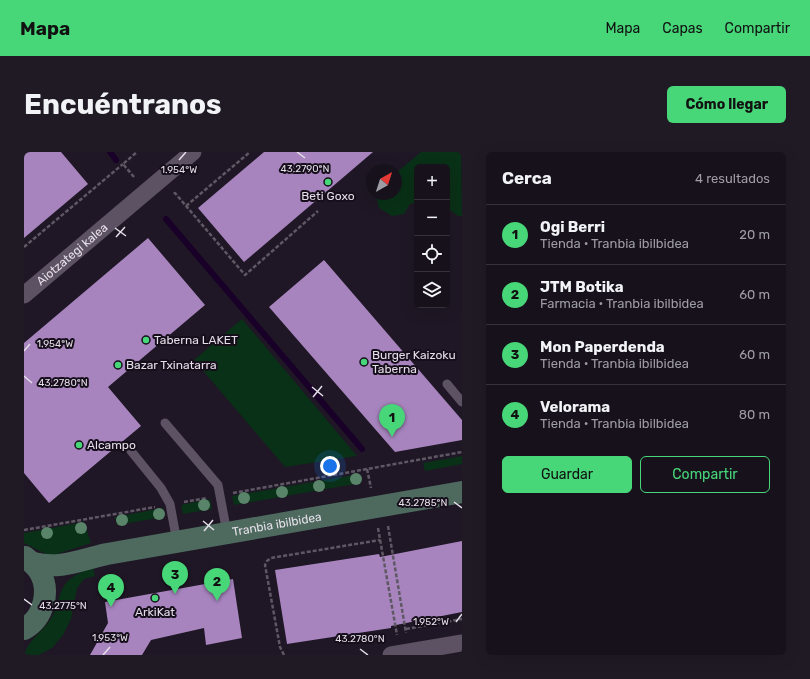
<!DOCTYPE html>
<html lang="es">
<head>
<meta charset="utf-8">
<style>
  body { margin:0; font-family:Rubik,sans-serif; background:#201a25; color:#f1f3f6 }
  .controls { position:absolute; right:12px; top:12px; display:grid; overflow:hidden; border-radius:6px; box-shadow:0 4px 16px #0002 }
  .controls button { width:36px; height:36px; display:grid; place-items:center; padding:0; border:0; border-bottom:1px solid #36313b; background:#17111c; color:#f1f3f6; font:20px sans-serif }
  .compass { position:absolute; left:342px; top:12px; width:36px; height:36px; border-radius:50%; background:#17111c; box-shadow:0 4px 16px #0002; rotate:39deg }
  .you { position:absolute; left:306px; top:314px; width:14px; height:14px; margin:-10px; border:3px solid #fff; border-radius:50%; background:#1a73e8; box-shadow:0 0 0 6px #1a73e833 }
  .badge { display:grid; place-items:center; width:26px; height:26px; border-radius:50%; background:#47d779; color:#111; font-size:13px; font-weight:700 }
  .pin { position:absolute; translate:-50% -33px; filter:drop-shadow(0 1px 2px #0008) }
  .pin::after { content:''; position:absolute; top:21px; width:14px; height:12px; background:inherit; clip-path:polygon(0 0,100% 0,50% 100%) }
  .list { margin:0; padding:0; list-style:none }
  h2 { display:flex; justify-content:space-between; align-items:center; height:52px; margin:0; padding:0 16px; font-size:17px }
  h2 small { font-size:13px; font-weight:400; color:#9e9da3 }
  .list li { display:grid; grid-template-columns:26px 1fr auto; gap:12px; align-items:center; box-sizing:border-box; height:60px; padding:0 16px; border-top:1px solid #36313b }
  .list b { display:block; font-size:15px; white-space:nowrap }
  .list p { margin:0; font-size:13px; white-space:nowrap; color:#9e9da3 }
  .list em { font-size:13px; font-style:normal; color:#9e9da3 }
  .actions { display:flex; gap:8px; padding:12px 16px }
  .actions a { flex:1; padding:9px 0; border:1px solid #47d779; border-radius:6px; text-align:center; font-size:14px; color:#47d779 }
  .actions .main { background:#47d779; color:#111 }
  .icon { flex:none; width:22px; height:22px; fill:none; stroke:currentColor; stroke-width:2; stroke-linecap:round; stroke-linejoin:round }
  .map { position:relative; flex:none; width:438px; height:503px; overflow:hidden; border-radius:6px }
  header { display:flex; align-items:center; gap:24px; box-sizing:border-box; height:56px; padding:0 20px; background:#47d779; color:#111 }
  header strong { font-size:19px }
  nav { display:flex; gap:22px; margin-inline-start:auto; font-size:14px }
  .intro { display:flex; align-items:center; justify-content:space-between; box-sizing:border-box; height:96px; padding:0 24px }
  h1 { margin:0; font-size:28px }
  .button { padding:10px 18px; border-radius:6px; background:#47d779; color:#111; font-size:14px; font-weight:700 }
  main { display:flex; gap:24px; padding:0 24px }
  aside { flex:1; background:#17111c; border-radius:6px; box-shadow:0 4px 16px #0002 }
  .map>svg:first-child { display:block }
  .green { fill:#093117 }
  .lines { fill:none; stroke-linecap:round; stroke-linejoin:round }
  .stream { stroke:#190028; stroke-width:6 }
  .building { fill:#a784be }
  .path { stroke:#5f5864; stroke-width:2.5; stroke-dasharray:4 2; stroke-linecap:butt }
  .lane { stroke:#5c5263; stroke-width:9 }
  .street { stroke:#5c5263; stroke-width:17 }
  .secondary { stroke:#4e6a5f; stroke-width:22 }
  .tree { fill:#5a8469 }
  .ticks { fill:none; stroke:#e4dee8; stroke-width:1.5 }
  .poi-dot { fill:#47d779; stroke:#160e1b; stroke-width:1.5 }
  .labels { text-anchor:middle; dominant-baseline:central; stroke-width:4; stroke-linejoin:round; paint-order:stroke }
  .poi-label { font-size:12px; fill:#e4dee8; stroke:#160e1b; text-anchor:start }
  .street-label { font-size:12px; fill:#e4dee8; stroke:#160e1b }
  .ticks-label { font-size:10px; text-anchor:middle; fill:#e4dee8; stroke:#160e1b; stroke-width:4; stroke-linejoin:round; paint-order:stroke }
</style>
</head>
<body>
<header>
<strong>Mapa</strong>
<nav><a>Mapa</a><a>Capas</a><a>Compartir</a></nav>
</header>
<div class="intro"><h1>Encuéntranos</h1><a class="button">Cómo llegar</a></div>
<main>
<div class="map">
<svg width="438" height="503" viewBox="0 0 438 503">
  <rect width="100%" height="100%" fill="#1f1725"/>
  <g class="green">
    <polygon points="397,0 437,0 438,64 434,64 423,56 423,15 393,15 393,51 386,52 380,62 368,64 355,56 352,42 372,42 372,21"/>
    <polygon points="218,167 333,304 261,315 170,208"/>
    <polygon points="438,304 438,312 401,319 399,311"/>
    <polygon points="335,322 337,331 210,353 208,344"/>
    <polygon points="186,347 188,357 159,362 157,353"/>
    <polygon points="139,356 140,365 93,373 91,365"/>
    <polygon points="60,370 67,391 33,402 24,403 0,391 0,381"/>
    <path d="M69,416L71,424L60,427L53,436L47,467L39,483L28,496L15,503H0C5,486 22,478 29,463C34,452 35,440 42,431C49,423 59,419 69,416Z"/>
  </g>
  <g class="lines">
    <g class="stream">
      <polyline points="86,0 92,8"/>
      <polyline points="142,67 338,297"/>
    </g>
  </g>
  <g class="building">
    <polygon points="0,0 37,0 64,32 0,86"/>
    <polygon points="240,0 349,0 220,110 174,56"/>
    <polygon points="124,86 181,153 84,235 117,274 25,351 0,321 0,191"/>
    <polygon points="300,108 438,268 438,288 371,300 245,155"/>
    <polygon points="438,389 438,460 367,474 367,476 263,492 251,418 355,402 356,405"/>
    <polygon points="209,427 218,486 182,493 180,476 127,488 118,503 66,503 84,471 81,450"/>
  </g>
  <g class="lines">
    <g class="path">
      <polyline points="110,25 99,12 113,0"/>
      <polyline points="150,42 151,41 221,123 294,59"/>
      <polyline points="162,54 226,0"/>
      <polyline points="0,95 99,12"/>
      <polyline points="343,317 347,336"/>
      <polyline points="209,341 438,300"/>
      <polyline points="160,350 183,346"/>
      <polyline points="364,374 382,481"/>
      <polyline points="354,376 373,483"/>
      <polyline points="0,378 131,355"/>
      <polyline points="382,477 438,467"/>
      <polyline points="260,503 256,495 241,413 243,409 247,406 356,388"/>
    </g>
    <g class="lane">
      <polyline points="423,232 438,250"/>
      <polyline points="141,271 194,333 203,381"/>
      <polyline points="107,299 137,336 146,352 153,390"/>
    </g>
    <g class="street">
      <path id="s1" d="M0,143L169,0"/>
      <polyline points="367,503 438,491"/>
    </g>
    <g class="secondary">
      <path id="s2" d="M9,411C36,418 56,408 83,402L438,340"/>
      <path d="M0,477C20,466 27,438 15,419C11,413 6,409 1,405"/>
    </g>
  </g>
  <g class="tree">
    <circle cx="332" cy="327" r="6"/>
    <circle cx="295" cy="334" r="6"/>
    <circle cx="258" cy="340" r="6"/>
    <circle cx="220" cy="346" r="6"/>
    <circle cx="180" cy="353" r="6"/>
    <circle cx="135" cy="362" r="6"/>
    <circle cx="98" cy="368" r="6"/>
    <circle cx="57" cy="376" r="6"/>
    <circle cx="23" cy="381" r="6"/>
  </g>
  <path class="ticks" d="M273,0L281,6M155,8L162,0M91,76L102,84M92,85L101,75M0,199L6,192M0,224L8,231M288,235L299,244M289,245L298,234M430,350L438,356M179,369L190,378M180,379L189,368M0,447L8,453M432,470L438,462M336,497L344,503M79,503L86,495"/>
  <g class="poi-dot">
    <circle cx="304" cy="30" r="4"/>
    <circle cx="122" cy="188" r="4"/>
    <circle cx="340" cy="210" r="4"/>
    <circle cx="94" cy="213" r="4"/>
    <circle cx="55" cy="293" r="4"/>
    <circle cx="131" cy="446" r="4"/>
  </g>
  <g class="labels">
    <g class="poi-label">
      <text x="304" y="44" text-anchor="middle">Beti Goxo</text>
      <text x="130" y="188">Taberna LAKET</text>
      <text x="348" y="203">Burger Kaizoku<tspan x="348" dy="14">Taberna</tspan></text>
      <text x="102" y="213">Bazar Txinatarra</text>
      <text x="63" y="293">Alcampo</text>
      <text x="131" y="460" text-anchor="middle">ArkiKat</text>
    </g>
    <g class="street-label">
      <text stroke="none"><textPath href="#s1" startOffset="63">Aiotzategi kalea</textPath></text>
      <text stroke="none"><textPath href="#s2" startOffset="248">Tranbia ibilbidea</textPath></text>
    </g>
  </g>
  <g class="ticks-label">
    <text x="281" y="20">43.2790°N</text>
    <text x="155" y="21">1.954°W</text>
    <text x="31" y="195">1.954°W</text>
    <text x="39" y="234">43.2780°N</text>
    <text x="399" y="354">43.2785°N</text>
    <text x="39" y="457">43.2775°N</text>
    <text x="407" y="473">1.952°W</text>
    <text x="86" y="489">1.953°W</text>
    <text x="336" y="490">43.2780°N</text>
  </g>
</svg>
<div class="controls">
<button>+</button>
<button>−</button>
<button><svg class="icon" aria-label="locate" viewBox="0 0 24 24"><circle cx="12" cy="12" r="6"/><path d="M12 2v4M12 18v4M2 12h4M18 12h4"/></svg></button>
<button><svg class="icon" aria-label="layers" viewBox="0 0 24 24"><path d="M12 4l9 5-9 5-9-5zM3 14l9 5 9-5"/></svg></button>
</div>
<svg class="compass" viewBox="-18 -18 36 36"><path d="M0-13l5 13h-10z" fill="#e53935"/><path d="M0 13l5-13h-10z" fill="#9e9da3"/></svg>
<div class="you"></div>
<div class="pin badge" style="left:368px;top:285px">1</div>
<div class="pin badge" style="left:193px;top:449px">2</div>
<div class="pin badge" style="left:151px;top:442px">3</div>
<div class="pin badge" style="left:87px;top:455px">4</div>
</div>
<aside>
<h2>Cerca<small>4 resultados</small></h2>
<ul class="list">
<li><span class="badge">1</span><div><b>Ogi Berri</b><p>Tienda · Tranbia ibilbidea</p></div><em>20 m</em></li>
<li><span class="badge">2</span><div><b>JTM Botika</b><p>Farmacia · Tranbia ibilbidea</p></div><em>60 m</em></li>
<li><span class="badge">3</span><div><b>Mon Paperdenda</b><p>Tienda · Tranbia ibilbidea</p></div><em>60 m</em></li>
<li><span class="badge">4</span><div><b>Velorama</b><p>Tienda · Tranbia ibilbidea</p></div><em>80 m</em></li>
</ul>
<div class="actions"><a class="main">Guardar</a><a>Compartir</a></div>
</aside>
</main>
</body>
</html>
